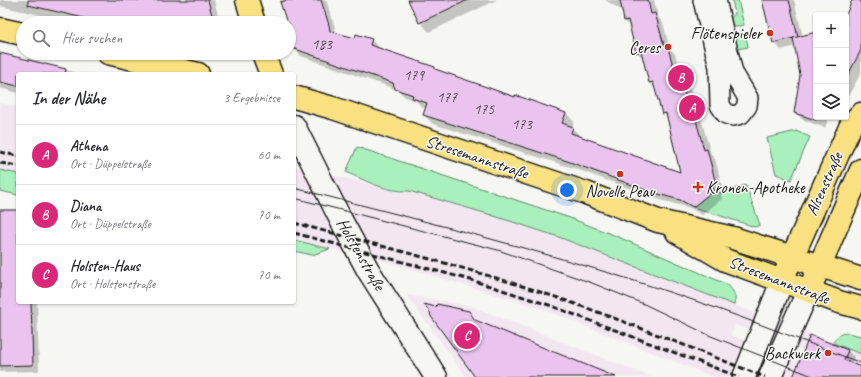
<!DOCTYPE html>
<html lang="de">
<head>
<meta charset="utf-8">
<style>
  body { margin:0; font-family:Caveat,sans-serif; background:#f7f7f7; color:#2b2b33 }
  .controls { position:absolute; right:12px; top:12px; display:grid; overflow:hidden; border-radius:4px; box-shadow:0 1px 3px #0004 }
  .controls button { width:36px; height:36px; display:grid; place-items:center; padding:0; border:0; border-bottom:1px solid #e1e1e2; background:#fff; color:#2b2b33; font:20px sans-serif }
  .you { position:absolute; left:567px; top:190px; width:14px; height:14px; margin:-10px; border:3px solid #fff; border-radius:50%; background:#1a73e8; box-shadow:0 0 0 6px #1a73e833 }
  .badge { display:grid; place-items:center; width:26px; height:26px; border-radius:50%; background:#db2777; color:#fff; font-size:13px; font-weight:700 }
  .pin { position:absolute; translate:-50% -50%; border:2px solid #fff; box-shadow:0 1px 4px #0006 }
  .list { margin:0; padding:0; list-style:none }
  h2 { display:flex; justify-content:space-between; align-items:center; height:52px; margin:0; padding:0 16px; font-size:17px }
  h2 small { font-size:13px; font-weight:400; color:#7c7c81 }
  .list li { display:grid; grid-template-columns:26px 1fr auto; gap:12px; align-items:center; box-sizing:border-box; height:60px; padding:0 16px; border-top:1px solid #e1e1e2 }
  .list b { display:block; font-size:15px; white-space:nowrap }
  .list p { margin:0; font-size:13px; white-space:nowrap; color:#7c7c81 }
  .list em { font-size:13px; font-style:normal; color:#7c7c81 }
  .icon { flex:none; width:22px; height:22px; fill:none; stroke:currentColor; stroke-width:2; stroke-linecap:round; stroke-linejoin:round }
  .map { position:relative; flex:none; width:861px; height:377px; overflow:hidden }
  .search { position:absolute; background:#fff; box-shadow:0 1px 3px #0004; left:16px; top:16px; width:280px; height:44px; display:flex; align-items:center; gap:10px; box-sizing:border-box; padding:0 14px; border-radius:22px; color:#7c7c81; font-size:15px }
  .panel { position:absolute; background:#fff; box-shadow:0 1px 3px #0004; left:16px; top:72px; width:280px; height:232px; border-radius:4px }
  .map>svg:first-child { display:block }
  .built { fill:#f2e7f1 }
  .green { fill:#a9f0bd; stroke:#62866c }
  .shadow { fill:#0003 }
  .building { fill:#eac4ee; stroke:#1c1c1c }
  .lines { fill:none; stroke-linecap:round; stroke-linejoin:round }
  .street-casing { stroke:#1c1c1c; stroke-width:22 }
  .secondary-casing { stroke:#1c1c1c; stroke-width:25 }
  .primary-casing { stroke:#1c1c1c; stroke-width:25 }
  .street { stroke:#f6f6f2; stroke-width:19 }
  .secondary { stroke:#f6f6f2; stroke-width:22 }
  .primary { stroke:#f9e181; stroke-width:22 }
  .tram { stroke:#1c1c1c; stroke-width:1 }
  .rail { stroke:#1c1c1c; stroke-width:3; stroke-dasharray:6 3; stroke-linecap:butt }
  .poi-dot { fill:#c8321e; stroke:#f6f6f2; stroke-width:1.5 }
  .labels { text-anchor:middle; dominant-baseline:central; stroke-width:3; stroke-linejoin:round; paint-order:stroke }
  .number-label { font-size:15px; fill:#504650 }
  .poi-label { font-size:17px; fill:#1c1c1c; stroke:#f6f6f2; text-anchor:end }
  .street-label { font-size:17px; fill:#1c1c1c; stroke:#f6f6f2 }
</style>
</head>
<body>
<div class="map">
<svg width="861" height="377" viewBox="0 0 861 377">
  <rect width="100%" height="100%" fill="#f6f6f2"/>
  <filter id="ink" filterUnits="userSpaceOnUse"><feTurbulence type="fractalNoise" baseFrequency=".025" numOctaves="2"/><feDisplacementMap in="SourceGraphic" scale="8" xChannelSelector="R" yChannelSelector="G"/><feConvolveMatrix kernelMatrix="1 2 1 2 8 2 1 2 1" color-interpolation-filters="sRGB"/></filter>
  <g filter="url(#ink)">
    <g class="built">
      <polygon points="0,103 18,107 18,174 0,170"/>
      <polygon points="294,166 398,191 409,191 488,214 556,236 861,354 861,377 837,377 848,350 833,344 804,351 735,325 731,335 799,363 793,377 714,377 540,308 391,263 294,240"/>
      <polygon points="406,295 471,306 651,377 467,377"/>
    </g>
    <g class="green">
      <polygon points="732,0 738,0 744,25 728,29 726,22 735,14"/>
      <polygon points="745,32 748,47 737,49 729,35"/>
      <polygon points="796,131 810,137 791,180 776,174 767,138"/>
      <path d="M357,147L570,218L616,236L728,285C734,292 737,296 734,305L556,236L488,214L409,191C386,192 366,181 346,172Z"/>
      <polygon points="0,170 18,174 18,195 0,191"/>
      <polygon points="746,185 760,225 755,227 693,207 714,190 720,193"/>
      <polygon points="294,240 330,249 312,255 294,251"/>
      <path d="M848,333L861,336V354L833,343C837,336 840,333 848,333Z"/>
    </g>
    <g class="shadow">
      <polygon points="0,0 214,0 220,23 75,23 0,6"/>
      <polygon points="281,0 326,0 337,34 356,39 371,40 380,48 435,68 437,70 515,98 566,113 574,122 572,128 581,136 581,138 681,173 669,119 663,113 656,90 650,83 644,59 637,52 631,27 624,21 623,11 605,0 654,0 658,17 663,23 670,49 675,54 682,78 689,85 695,110 700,115 711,154 715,159 724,193 721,195 722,199 702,215 690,208 660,200 576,169 433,124 424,115 426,108 422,107 416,101 405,97 398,90 301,56 293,47 292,37 289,23"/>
      <polygon points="409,0 497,0 429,32 420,22"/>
      <polygon points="764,0 794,0 803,37 816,33 816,117 829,117 825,128 803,120 795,112 801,75 796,46 781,50 774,42"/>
      <polygon points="853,0 861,0 861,73 849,95 846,94 846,17"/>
      <polygon points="0,54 82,74 18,74 18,93 0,88"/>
      <polygon points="0,211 18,211 18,302 37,302 39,371 0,372"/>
      <polygon points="848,351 854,357 852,364 861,368 861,377 794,377"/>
    </g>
    <g class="building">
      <polygon points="28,0 208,0 214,23 105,23 28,5"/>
      <polygon points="288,0 321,0 329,25 330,31 355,38 356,34 372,39 370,45 435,67 435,69 515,97 515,95 566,113 562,123 573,127 571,133 680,172 666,113 662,114 653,82 649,83 641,51 636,53 628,20 624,21 620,0 648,0 651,14 655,13 664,45 667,44 676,77 680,75 688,106 692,105 704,150 707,149 716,184 713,186 714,190 693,207 680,200 651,192 567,161 423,115 427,103 412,98 413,95 395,89 393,83 292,48 289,23 287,23 280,2"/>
      <polygon points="408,0 468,0 419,23"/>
      <polygon points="762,0 789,0 798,37 773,43"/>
      <polygon points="852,0 861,0 861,50 846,79 846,15"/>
      <polygon points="816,32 816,120 794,113 800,75 793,38"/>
      <polygon points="0,53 66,69 65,74 18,74 18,86 0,82"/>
      <polygon points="0,210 18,210 18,302 31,302 33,365 0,366"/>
      <polygon points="424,304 436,307 437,304 469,311 475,320 616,377 475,377 430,315 431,314"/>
      <polygon points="810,335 848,350 844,360 861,367 861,377 793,377"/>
    </g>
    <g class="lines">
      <g class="street-casing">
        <polyline id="street" points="703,0 719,67 720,105 726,114 733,116 741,114 747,106 748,98 733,73 716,0"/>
      </g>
      <g class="secondary-casing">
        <g id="secondary">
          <polyline points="294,126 341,220 368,270 436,377"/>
          <polyline points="744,377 782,281"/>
          <polyline points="770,377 808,291"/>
        </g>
      </g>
      <g class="primary-casing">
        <g id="primary">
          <polyline points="247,0 254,23"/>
          <polyline points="0,29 23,34"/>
          <polyline points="108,53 198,74"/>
          <polyline points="263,53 271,74"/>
          <polyline points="294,97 333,108 586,193 658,221 733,238 861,279"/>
          <polyline points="677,232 725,260 839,302 861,308"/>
          <polyline points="786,271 851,125 861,114"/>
          <polyline points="814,279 861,170"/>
        </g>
      </g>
      <use href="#street" class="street"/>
      <use href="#secondary" class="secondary"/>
      <use href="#primary" class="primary"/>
      <g class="tram">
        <path d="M294,188C417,219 540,250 660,289C728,311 795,338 861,363"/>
        <polyline points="294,198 498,250 592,283 644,304 711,336 815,377"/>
      </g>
      <g class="rail">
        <polyline points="0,152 18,156"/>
        <polyline points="0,163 18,166"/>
        <path d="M294,223C370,243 446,262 522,286C604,312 685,346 765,377"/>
        <polyline points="294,233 471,280 549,305 739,377"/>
      </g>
    </g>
  </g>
  <g class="poi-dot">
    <circle cx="770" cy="33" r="4"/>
    <circle cx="668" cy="47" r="4"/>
    <circle cx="620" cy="174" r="4"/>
    <path d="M696 181h4v4h4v4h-4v4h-4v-4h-4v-4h4z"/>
    <circle cx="828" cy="353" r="4"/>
  </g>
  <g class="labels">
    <g class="number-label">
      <text x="322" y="44">183</text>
      <text x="414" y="75">179</text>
      <text x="447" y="97">177</text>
      <text x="484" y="109">175</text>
      <text x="522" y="124">173</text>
    </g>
    <g class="poi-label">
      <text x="762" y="33">Flötenspieler</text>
      <text x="660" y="47">Ceres</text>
      <text x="706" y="187" text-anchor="start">Kronen-Apotheke</text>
      <text x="620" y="191" text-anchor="middle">Novelle Peau</text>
      <text x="820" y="353">Backwerk</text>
    </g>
    <g class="street-label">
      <text transform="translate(477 157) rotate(18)">Stresemannstraße</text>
      <text transform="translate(824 184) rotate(-66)">Alsenstraße</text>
      <text transform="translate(361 254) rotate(60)">Holstenstraße</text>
      <text transform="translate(779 280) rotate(21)">Stresemannstraße</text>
    </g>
  </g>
</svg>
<div class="controls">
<button>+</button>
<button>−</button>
<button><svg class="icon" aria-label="layers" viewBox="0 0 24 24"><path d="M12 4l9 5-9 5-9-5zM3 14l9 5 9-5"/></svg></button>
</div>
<div class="you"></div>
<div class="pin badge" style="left:692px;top:108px">A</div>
<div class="pin badge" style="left:681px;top:78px">B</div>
<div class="pin badge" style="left:467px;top:336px">C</div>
<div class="search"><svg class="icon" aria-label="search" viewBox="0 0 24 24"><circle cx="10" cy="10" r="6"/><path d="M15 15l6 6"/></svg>Hier suchen</div>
<section class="panel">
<h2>In der Nähe<small>3 Ergebnisse</small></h2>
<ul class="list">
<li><span class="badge">A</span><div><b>Athena</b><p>Ort · Düppelstraße</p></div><em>60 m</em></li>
<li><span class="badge">B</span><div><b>Diana</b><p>Ort · Düppelstraße</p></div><em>70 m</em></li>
<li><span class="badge">C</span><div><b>Holsten-Haus</b><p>Ort · Holstenstraße</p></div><em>70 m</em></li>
</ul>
</section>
</div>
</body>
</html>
